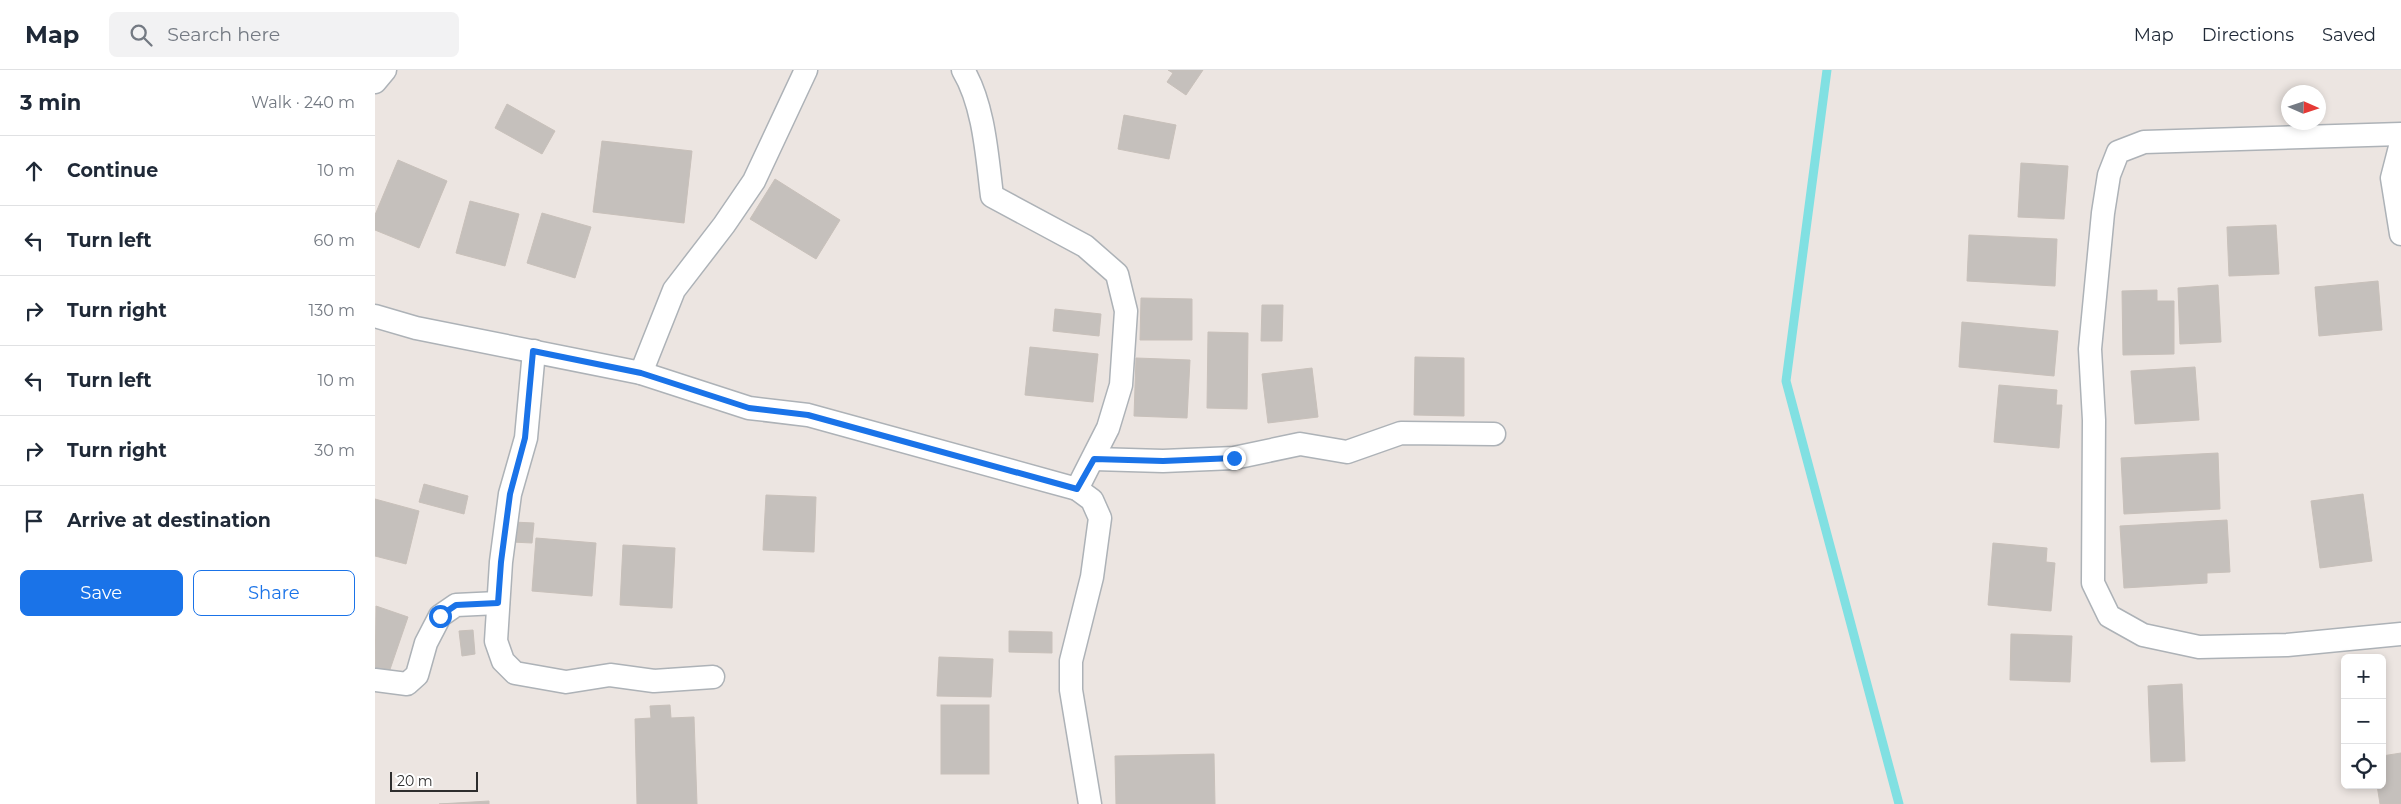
<!DOCTYPE html>
<html lang="en">
<head>
<meta charset="utf-8">
<style>
  body { margin:0; font-family:Montserrat,sans-serif; background:#f2f2f3; color:#1f2937 }
  .controls { position:absolute; right:15px; bottom:15px; display:grid; overflow:hidden; border-radius:8px; box-shadow:0 2px 8px #0003 }
  .controls button { width:45px; height:45px; display:grid; place-items:center; padding:0; border:0; border-bottom:1px solid #e0e1e3; background:#fff; color:#1f2937; font:25px sans-serif }
  .compass { position:absolute; left:1906px; top:15px; width:45px; height:45px; border-radius:50%; background:#fff; box-shadow:0 2px 8px #0003; rotate:93deg }
  .scale { position:absolute; left:15px; bottom:12px; width:88px; box-sizing:border-box; padding-left:5px; border:2px solid #2d2d2d; border-top:0; font-size:14px; line-height:18px; white-space:nowrap; color:#2d2d2d; -webkit-text-stroke:4px #fff; paint-order:stroke }
  .stop { position:absolute; width:15px; height:15px; margin:-11px; border:4px solid #1a73e8; border-radius:50%; background:#fff }
  .stop.end { background:#1a73e8; border-color:#fff; box-shadow:0 1px 5px #0008 }
  .list { margin:0; padding:0; list-style:none }
  h2 { display:flex; justify-content:space-between; align-items:center; height:65px; margin:0; padding:0 20px; font-size:21px }
  h2 small { font-size:16px; font-weight:400; color:#747a83 }
  .list li { display:grid; grid-template-columns:32px 1fr auto; gap:15px; align-items:center; box-sizing:border-box; height:70px; padding:0 20px; border-top:1px solid #e0e1e3 }
  .list b { display:block; font-size:19px; white-space:nowrap }
  .list em { font-size:16px; font-style:normal; color:#747a83 }
  .actions { display:flex; gap:10px; padding:15px 20px }
  .actions a { flex:1; padding:11px 0; border:1px solid #1a73e8; border-radius:8px; text-align:center; font-size:18px; color:#1a73e8 }
  .actions .main { background:#1a73e8; color:#fff }
  .icon { flex:none; width:28px; height:28px; fill:none; stroke:currentColor; stroke-width:2; stroke-linecap:round; stroke-linejoin:round }
  .map { position:relative; flex:none; width:2026px; height:734px; overflow:hidden }
  header { display:flex; align-items:center; gap:30px; box-sizing:border-box; height:70px; padding:0 25px; background:#fff; border-bottom:1px solid #e0e1e3 }
  header strong { font-size:24px }
  nav { display:flex; gap:28px; margin-inline-start:auto; font-size:18px }
  .search { width:350px; height:45px; background:#f2f2f3; display:flex; align-items:center; gap:12px; box-sizing:border-box; padding:0 18px; border-radius:8px; color:#747a83; font-size:19px }
  main { display:flex }
  aside { flex:1; background:#fff }
  .map>svg:first-child { display:block }
  .lines { fill:none; stroke-linecap:round; stroke-linejoin:round }
  .stream { stroke:#81e0e2; stroke-width:9 }
  .building { fill:#c5c0bc; stroke:#c8c0ba }
  .minor-casing { stroke:#adb2b7; stroke-width:25 }
  .minor { stroke:#fff; stroke-width:22 }
  .route { stroke:#1a73e8; stroke-width:6 }
</style>
</head>
<body>
<header>
<strong>Map</strong>
<div class="search"><svg class="icon" aria-label="search" viewBox="0 0 24 24"><circle cx="10" cy="10" r="6"/><path d="M15 15l6 6"/></svg>Search here</div>
<nav><a>Map</a><a>Directions</a><a>Saved</a></nav>
</header>
<main>
<aside>
<h2>3 min<small>Walk · 240 m</small></h2>
<ul class="list">
<li><svg class="icon" aria-label="ahead" viewBox="0 0 24 24"><path d="M12 20V5M6 11l6-6 6 6"/></svg><div><b>Continue</b></div><em>10 m</em></li>
<li><svg class="icon" aria-label="left" viewBox="0 0 24 24"><path d="M17 20v-9H6M10 6l-5 5 5 5"/></svg><div><b>Turn left</b></div><em>60 m</em></li>
<li><svg class="icon" aria-label="right" viewBox="0 0 24 24"><path d="M7 20v-9h11M14 6l5 5-5 5"/></svg><div><b>Turn right</b></div><em>130 m</em></li>
<li><svg class="icon" aria-label="left" viewBox="0 0 24 24"><path d="M17 20v-9H6M10 6l-5 5 5 5"/></svg><div><b>Turn left</b></div><em>10 m</em></li>
<li><svg class="icon" aria-label="right" viewBox="0 0 24 24"><path d="M7 20v-9h11M14 6l5 5-5 5"/></svg><div><b>Turn right</b></div><em>30 m</em></li>
<li><svg class="icon" aria-label="arrive" viewBox="0 0 24 24"><path d="M6 21V4h12l-3 4 3 4H6"/></svg><div><b>Arrive at destination</b></div></li>
</ul>
<div class="actions"><a class="main">Save</a><a>Share</a></div>
</aside>
<div class="map">
<svg width="2026" height="734" viewBox="0 0 2026 734">
  <rect width="100%" height="100%" fill="#ece5e1"/>
  <g class="lines">
    <polyline class="stream" points="1452,0 1411,311 1524,734"/>
  </g>
  <g class="building">
    <polygon points="793,0 828,0 811,25 792,12 798,3"/>
    <polygon points="132,34 180,61 167,84 120,58"/>
    <polygon points="749,45 801,55 794,89 743,79"/>
    <polygon points="227,71 317,81 309,153 218,142"/>
    <polygon points="23,90 72,111 44,178 0,160 0,145"/>
    <polygon points="1646,93 1693,96 1689,149 1643,147"/>
    <polygon points="400,109 465,150 441,189 375,149"/>
    <polygon points="95,131 144,144 130,196 81,183"/>
    <polygon points="167,143 216,157 200,208 152,193"/>
    <polygon points="1901,155 1904,204 1854,206 1852,157"/>
    <polygon points="1594,165 1682,169 1680,216 1592,211"/>
    <polygon points="2003,211 2007,260 1944,266 1940,217"/>
    <polygon points="1843,215 1846,272 1805,274 1803,218"/>
    <polygon points="1782,220 1782,231 1799,231 1799,284 1748,285 1747,221"/>
    <polygon points="766,228 817,229 817,270 765,270"/>
    <polygon points="887,235 908,235 907,271 886,271"/>
    <polygon points="680,239 726,244 724,266 678,261"/>
    <polygon points="1587,252 1683,261 1679,306 1584,297"/>
    <polygon points="833,262 873,263 872,339 832,338"/>
    <polygon points="655,277 723,284 718,332 650,325"/>
    <polygon points="1040,287 1089,288 1089,346 1039,345"/>
    <polygon points="761,288 815,290 812,348 759,346"/>
    <polygon points="1820,297 1824,350 1760,354 1756,301"/>
    <polygon points="937,298 943,347 893,353 887,304"/>
    <polygon points="1624,315 1682,320 1681,335 1687,335 1684,378 1619,372"/>
    <polygon points="1843,383 1845,439 1749,444 1746,388"/>
    <polygon points="49,414 93,426 89,444 44,432"/>
    <polygon points="1988,424 1997,491 1945,498 1936,431"/>
    <polygon points="391,425 441,427 439,482 388,480"/>
    <polygon points="0,429 44,441 31,494 0,486"/>
    <polygon points="1852,450 1855,502 1832,503 1832,513 1749,518 1745,456"/>
    <polygon points="138,452 159,453 157,473 137,472"/>
    <polygon points="161,468 221,473 217,526 157,521"/>
    <polygon points="1618,473 1672,478 1671,492 1680,493 1676,541 1613,535"/>
    <polygon points="248,475 300,478 297,538 245,535"/>
    <polygon points="1,536 33,547 11,611 0,607"/>
    <polygon points="98,560 100,584 87,586 84,561"/>
    <polygon points="634,561 677,562 677,583 634,582"/>
    <polygon points="1636,564 1697,566 1695,612 1635,610"/>
    <polygon points="564,587 618,589 616,627 562,626"/>
    <polygon points="1807,614 1810,691 1776,692 1773,616"/>
    <polygon points="295,635 296,648 319,647 322,734 262,734 260,649 276,648 275,636"/>
    <rect x="566" y="635" width="48" height="69"/>
    <polygon points="2026,683 2026,734 2005,734 2002,715 2007,715 2007,686"/>
    <polygon points="839,684 840,734 741,734 740,686"/>
    <polygon points="114,731 114,734 64,734"/>
  </g>
  <g class="lines">
    <g class="minor-casing">
      <g id="minor">
        <path d="M588,0C609,35 612,86 617,126L710,176L742,204L751,241L746,315L733,358L702,419"/>
        <polyline points="0,12 10,0"/>
        <polyline points="2026,64 1769,72 1743,82 1734,105 1728,143 1715,279 1719,350 1718,513 1734,546 1768,565 1824,577 1912,575 2026,564"/>
        <polyline points="2026,73 2017,108 2026,164"/>
        <polyline points="0,246 41,258 266,303 374,338 433,345 702,419 717,430 725,448 717,507 696,591 696,620 715,734"/>
        <polyline points="159,281 151,368 135,424 126,492 121,571 128,591 140,603 191,612 235,605 279,611 338,607"/>
        <polyline points="266,303 299,220 349,155 379,111 431,0"/>
        <polyline points="719,389 788,391 859,388 925,374 972,382 1026,363 1119,364"/>
        <polyline points="0,610 32,614 42,605 51,573 65,546 81,535 123,533"/>
      </g>
    </g>
    <use href="#minor" class="minor"/>
  </g>
  <g class="lines">
    <polyline class="route" points="65,546 81,535 123,533 126,492 135,424 150,368 158,281 266,303 374,338 433,345 702,419 719,389 788,391 859,388"/>
  </g>
</svg>
<div class="controls">
<button>+</button>
<button>−</button>
<button><svg class="icon" aria-label="locate" viewBox="0 0 24 24"><circle cx="12" cy="12" r="6"/><path d="M12 2v4M12 18v4M2 12h4M18 12h4"/></svg></button>
</div>
<svg class="compass" viewBox="-18 -18 36 36"><path d="M0-13l5 13h-10z" fill="#e53935"/><path d="M0 13l5-13h-10z" fill="#747a83"/></svg>
<div class="scale">20 m</div>
<div class="stop" style="left:65px;top:546px"></div>
<div class="stop end" style="left:859px;top:388px"></div>
</div>
</main>
</body>
</html>
